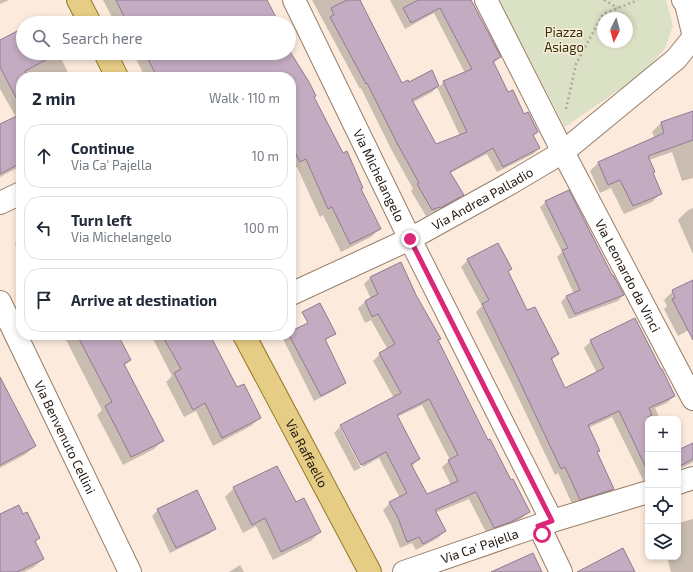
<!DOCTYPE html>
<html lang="en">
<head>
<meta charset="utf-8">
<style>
  body { margin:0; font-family:"Exo 2",sans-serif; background:#f2f2f3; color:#1f2937 }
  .controls { position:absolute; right:12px; bottom:12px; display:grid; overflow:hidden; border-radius:8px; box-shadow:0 2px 6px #0003 }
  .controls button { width:36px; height:36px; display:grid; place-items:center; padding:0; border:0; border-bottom:1px solid #e0e1e3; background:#fff; color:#1f2937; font:20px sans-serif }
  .compass { position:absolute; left:597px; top:12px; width:36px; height:36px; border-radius:50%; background:#fff; box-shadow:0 2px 6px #0003; rotate:186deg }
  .stop { position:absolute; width:12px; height:12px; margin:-9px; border:3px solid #db2777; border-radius:50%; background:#fff }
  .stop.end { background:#db2777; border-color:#fff; box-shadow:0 1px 4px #0008 }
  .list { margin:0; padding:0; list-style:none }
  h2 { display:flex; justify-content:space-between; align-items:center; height:52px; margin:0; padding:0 16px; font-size:17px }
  h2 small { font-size:13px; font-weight:400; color:#747a83 }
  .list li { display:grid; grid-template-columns:26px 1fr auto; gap:12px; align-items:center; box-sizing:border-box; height:64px; margin:0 8px 8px; padding:0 8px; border:1px solid #e0e1e3; border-radius:16px }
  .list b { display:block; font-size:15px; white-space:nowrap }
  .list p { margin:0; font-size:13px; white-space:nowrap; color:#747a83 }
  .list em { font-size:13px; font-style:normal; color:#747a83 }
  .icon { flex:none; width:22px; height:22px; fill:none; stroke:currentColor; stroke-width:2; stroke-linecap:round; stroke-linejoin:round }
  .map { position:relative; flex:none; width:693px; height:572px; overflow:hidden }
  .search { position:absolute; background:#fff; box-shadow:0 2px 6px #0003; left:16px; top:16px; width:280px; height:44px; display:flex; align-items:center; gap:10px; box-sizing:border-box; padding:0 14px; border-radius:22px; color:#747a83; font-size:15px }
  .panel { position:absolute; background:#fff; box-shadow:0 2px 6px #0003; left:16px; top:72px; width:280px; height:268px; border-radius:16px }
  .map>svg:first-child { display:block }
  .green { fill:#dbe1c5; fill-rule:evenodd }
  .shadow { fill:#0003; fill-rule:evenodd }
  .building { fill:#c3abc2; stroke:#917a91; fill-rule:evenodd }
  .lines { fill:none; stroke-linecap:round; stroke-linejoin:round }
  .minor-casing { stroke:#967e68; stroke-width:24 }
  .major-casing { stroke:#957627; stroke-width:24 }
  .path { stroke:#b4a699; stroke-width:2.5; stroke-dasharray:2 3; stroke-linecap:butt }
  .minor { stroke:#fff; stroke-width:22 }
  .major { stroke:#e6cd86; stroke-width:22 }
  .route { stroke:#db2777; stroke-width:5 }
  .labels { text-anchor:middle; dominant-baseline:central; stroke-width:3; stroke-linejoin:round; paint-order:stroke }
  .park-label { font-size:13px; fill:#2d3400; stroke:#fcebdd }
  .street-label { font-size:13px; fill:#1f150d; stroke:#fcebdd }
</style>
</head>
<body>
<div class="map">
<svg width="693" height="572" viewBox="0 0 693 572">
  <rect width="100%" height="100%" fill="#fcebdd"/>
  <path class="green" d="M499,0H666L673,26L665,48L646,71L565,127ZM603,18H627V42H603Z"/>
  <g class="shadow">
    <polygon points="0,0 9,0 0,4"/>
    <polygon points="103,0 263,0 278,23 115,23"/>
    <path d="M312,0H362L359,1L402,84H408L431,72L438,88L444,82L465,73L434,13L405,29L390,0H470L500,57L494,63L507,94L537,132L533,136L539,148L533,154L497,172L487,154L450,173L462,195L457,201L433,213V212L426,216L411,191L413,189L391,149L361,88L360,89ZM437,87L460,136L436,145L412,103L432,92Z"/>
    <polygon points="23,30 23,53 60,53 59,54 70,77 21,77 21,164 17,168 0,177 0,125 16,117 0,89 0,43"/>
    <polygon points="289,51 315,96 313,98 379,229 371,237 341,252 323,215 320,217 297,167 292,170 291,169 291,77 145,77 133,53 289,53"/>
    <polygon points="693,112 693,178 682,181 672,152 649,160 652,173 661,193 652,202 624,214 611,188 600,193 590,171 599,162 655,138 652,132 661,123"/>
    <polygon points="546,202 612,276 623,295 618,301 569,319 561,302 566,297 574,294 557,257 562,252 540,207"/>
    <polygon points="693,208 693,254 678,220 687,211"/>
    <polygon points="21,237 21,255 15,243"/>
    <polygon points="468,260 511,269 507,273 526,311 558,354 551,361 565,389 597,373 584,348 591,341 674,396 667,403 655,408 660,419 648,419 648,485 646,486 612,417 588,428 599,450 597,452 613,488 607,495 573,506 558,473 555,475 511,382 476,312 482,306 461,267"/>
    <polygon points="291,263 295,271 291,275"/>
    <path d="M370,278L415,295L440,339L437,341L487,441L510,482L529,512L522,518L503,529L487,534L469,499L435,513L445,531L438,538L416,550L412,543L400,548L391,525L383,510L390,503L400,498L379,458L363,467L342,427H340L361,468L354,471L334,433L341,426L394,398L373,361L380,354L388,350L371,320L365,323L358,308L365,302L371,299L364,284ZM422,405L450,460L442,467L451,485L426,496L412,466L419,459L397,417Z"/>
    <polygon points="693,281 693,338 689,330 678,336 664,309 667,306 664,300 673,291"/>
    <polygon points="291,332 331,336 325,341 345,383 339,388 314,401 283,339 287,335 291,335"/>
    <polygon points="66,335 117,335 130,360 124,366 163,440 154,449 123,465 97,415 102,410 64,336"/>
    <polygon points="151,335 198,335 236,389 260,418 251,426 213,446 196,411 184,417 166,382 172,376"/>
    <polygon points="0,386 35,446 26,454 0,468"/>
    <polygon points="693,444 693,462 678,470 678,451"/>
    <polygon points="234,488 295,503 320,532 311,541 273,560 256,526 243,533 225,497"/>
    <polygon points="158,510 215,528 209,534 170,553 152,516"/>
    <polygon points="0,515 39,538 35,542 43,559 34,567 24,572 0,572"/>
    <polygon points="693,519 693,572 671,572 667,557 678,557 678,523"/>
    <polygon points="240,565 244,572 229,572"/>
  </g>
  <g class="building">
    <polygon points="116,0 267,0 279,23 127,23"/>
    <polygon points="347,0 360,0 402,83 408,80 409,82 432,70 439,86 412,100 436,144 467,132 443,81 472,69 440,8 411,23 403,8 418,0 471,0 501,57 493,61 508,92 513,90 524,114 528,112 538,132 533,135 540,148 503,167 493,148 450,172 464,195 440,208 439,207 432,210 417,184 419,183 397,143 367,83 366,84 330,17 334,15 331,8"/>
    <polygon points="46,16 50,23 32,23"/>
    <polygon points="23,28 23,53 59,53 25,71 29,77 21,77 21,107 0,67 0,40"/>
    <polygon points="289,43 292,48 289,50 309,82 316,96 314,97 343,153 347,151 363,188 361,189 381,229 350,244 332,207 328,209 306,159 300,162 291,145 291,77 157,77 145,53 289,53"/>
    <polygon points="693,111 693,140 648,156 655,172 653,173 662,194 633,206 620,180 608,185 598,162 664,133 661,122"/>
    <polygon points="21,114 21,163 0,174 0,124"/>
    <polygon points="569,190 612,275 613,275 624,295 575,314 566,296 580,290 562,250 568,248 545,201"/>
    <polygon points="498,243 512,269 508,271 527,310 535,307 559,354 551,358 565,388 604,368 590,340 635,318 661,369 662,369 675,396 649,408 652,415 648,417 648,472 619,411 588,425 600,451 597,452 614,489 580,500 565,467 561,469 517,376 482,304 489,300 467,259"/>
    <path d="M401,262L416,295L441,339L438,340L488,440L490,439L511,480L513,479L530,512L511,522L494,528L476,492L435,510L446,531L423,544L419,537L407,542L398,518L389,502L407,493L386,452L361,465L340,425L401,393L379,353L395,344L378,314L372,317L365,301L378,294L370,277ZM429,399L458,455L448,460L458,481L427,494L411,464L420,459L397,415Z"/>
    <polygon points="693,280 693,340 672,299 675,298 672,290"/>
    <polygon points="320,303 336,334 325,339 346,383 321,396 289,335 291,335 291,331 308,323 302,312"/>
    <polygon points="77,335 118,335 131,360 124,364 164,441 131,457 105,406 112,402"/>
    <polygon points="162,335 210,335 237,387 244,384 261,418 222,438 205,403 193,410 174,373 181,369"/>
    <polygon points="0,377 36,446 0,465"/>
    <polygon points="693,443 693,459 678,467 678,450"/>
    <polygon points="277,466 296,502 304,498 321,532 281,552 265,518 252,525 233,487"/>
    <polygon points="197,490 216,529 176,548 157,509"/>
    <polygon points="19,505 23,514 27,512 40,538 35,541 44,559 17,572 0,572 0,514"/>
    <polygon points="623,548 635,572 577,572"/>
    <polygon points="533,553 542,572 491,572"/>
  </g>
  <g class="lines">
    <g class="minor-casing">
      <g id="minor">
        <path id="s1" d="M294,0L410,239L552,521"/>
        <path id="s2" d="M486,0L563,152L693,399"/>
        <polyline points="683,0 686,4 693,33"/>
        <polyline points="0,203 21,193"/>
        <path id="s3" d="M291,294L410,239L509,184L563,152L676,59L693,38"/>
        <path id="s4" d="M0,302L130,572"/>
        <polyline points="678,483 693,478"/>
        <polyline points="539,526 561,572"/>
        <path id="s5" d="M404,572L552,521L648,492"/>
      </g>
    </g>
    <g class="major-casing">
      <g id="major">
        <polyline points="78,0 90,23"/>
        <polyline points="105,53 117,77"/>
        <path id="s6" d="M244,335L370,572"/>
      </g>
    </g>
    <g class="path">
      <polyline points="604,0 618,8"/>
      <polyline points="566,109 576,64 603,14 638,0"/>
    </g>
    <use href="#minor" class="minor"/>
    <use href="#major" class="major"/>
  </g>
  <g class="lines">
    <polyline class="route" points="410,239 552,521 538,526 542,534"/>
  </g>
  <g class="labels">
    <g class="park-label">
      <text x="564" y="32">Piazza<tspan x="564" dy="15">Asiago</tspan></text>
    </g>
    <g class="street-label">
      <text stroke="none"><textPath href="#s1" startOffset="195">Via Michelangelo</textPath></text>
      <text stroke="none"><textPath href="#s3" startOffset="214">Via Andrea Palladio</textPath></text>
      <text stroke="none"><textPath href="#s2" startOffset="310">Via Leonardo da Vinci</textPath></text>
      <text stroke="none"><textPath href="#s4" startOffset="150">Via Benvenuto Cellini</textPath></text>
      <text stroke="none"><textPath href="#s6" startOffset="134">Via Raffaello</textPath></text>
      <text stroke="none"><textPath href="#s5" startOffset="80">Via Ca' Pajella</textPath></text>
    </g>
  </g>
</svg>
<div class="controls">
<button>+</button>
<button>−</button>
<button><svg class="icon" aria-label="locate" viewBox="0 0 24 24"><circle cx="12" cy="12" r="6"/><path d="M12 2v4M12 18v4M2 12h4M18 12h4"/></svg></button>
<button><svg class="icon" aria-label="layers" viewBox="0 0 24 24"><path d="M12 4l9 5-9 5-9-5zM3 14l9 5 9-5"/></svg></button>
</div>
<svg class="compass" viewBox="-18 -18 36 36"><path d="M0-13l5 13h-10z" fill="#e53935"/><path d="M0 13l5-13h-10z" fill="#747a83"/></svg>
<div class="stop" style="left:542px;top:534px"></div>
<div class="stop end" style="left:410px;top:239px"></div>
<div class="search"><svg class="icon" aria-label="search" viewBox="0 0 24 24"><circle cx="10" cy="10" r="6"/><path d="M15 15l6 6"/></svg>Search here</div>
<section class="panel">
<h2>2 min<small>Walk · 110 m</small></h2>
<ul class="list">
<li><svg class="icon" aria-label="ahead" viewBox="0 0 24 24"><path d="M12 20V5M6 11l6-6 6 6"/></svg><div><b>Continue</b><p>Via Ca' Pajella</p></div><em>10 m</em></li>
<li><svg class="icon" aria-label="left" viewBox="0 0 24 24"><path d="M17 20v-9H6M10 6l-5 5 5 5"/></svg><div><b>Turn left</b><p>Via Michelangelo</p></div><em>100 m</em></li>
<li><svg class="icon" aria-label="arrive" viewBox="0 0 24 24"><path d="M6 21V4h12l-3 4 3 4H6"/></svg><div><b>Arrive at destination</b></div></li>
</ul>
</section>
</div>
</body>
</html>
